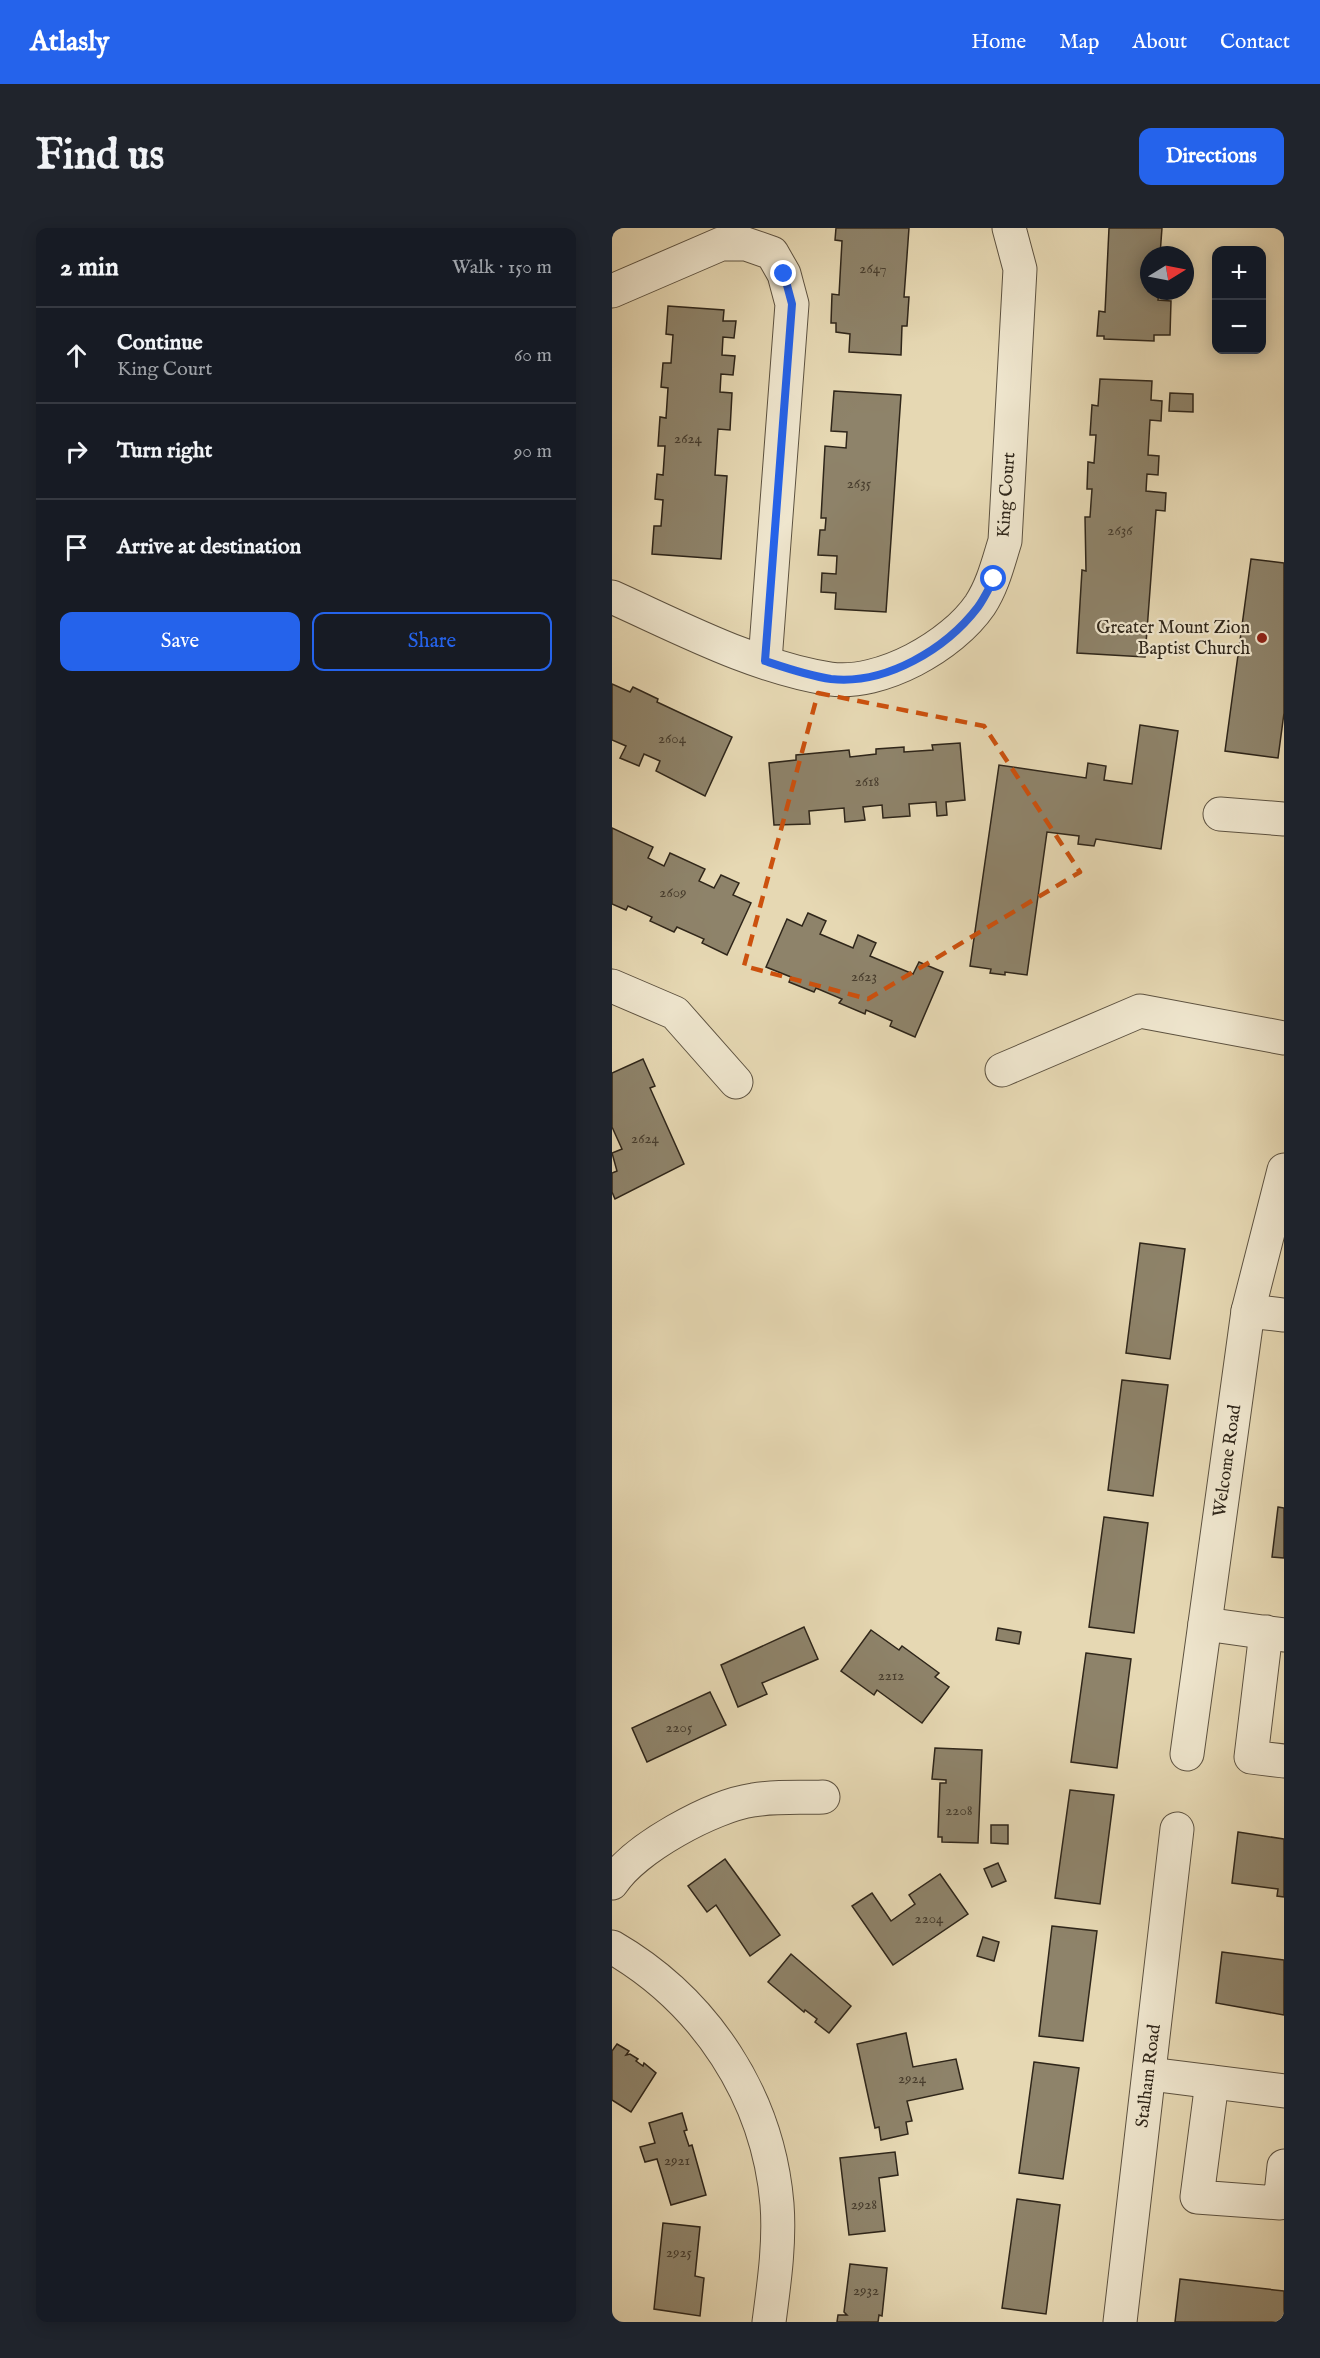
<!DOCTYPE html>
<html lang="en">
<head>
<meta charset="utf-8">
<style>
  body { margin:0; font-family:"IM FELL English",serif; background:#20242c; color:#f1f3f6 }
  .controls { position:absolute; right:18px; top:18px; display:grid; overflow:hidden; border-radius:12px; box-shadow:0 3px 15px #0003 }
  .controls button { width:54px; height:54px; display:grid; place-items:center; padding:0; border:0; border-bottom:2px solid #363941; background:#171b24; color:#f1f3f6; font:30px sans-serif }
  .compass { position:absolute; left:528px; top:18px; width:54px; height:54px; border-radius:50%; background:#171b24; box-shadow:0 3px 15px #0003; rotate:80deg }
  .stop { position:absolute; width:18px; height:18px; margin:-14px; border:4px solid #2563eb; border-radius:50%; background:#fff }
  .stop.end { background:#2563eb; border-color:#fff; box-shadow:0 2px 6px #0008 }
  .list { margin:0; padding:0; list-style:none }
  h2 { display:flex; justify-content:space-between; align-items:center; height:78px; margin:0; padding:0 24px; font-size:26px }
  h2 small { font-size:20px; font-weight:400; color:#9ea1a6 }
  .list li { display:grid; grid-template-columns:39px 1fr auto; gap:18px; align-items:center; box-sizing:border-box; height:96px; padding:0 24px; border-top:2px solid #363941 }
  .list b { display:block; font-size:22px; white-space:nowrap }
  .list p { margin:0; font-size:20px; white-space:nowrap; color:#9ea1a6 }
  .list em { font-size:20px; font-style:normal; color:#9ea1a6 }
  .actions { display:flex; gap:12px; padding:18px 24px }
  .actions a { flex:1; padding:14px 0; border:2px solid #2563eb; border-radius:12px; text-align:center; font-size:21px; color:#2563eb }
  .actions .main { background:#2563eb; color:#fff }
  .icon { flex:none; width:33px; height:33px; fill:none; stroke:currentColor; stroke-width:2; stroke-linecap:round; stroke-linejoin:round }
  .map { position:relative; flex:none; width:672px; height:2094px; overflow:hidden; border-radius:12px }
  header { display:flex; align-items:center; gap:36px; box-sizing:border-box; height:84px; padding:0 30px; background:#2563eb; color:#fff }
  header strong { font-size:28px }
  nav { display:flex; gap:33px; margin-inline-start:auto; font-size:21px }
  .intro { display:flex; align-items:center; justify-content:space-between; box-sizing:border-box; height:144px; padding:0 36px }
  h1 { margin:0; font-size:42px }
  .button { padding:15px 27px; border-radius:12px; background:#2563eb; color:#fff; font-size:21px; font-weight:700 }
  main { display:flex; gap:36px; padding:0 36px }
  aside { flex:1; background:#171b24; border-radius:12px; box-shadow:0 3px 15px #0003 }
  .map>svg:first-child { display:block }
  .building { fill:#8e836a; stroke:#2f261a; stroke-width:1.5 }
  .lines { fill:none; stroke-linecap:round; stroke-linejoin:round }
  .minor-casing { stroke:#5d5240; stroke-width:35 }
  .minor { stroke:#efe6ce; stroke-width:33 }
  .route { stroke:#2563eb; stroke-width:8 }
  .marked { fill:none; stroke:#cc510e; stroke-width:4.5; stroke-dasharray:12 8; stroke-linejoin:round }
  .poi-dot { fill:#8f2418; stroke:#efe6ce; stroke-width:2 }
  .labels { text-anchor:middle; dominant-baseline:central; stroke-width:4.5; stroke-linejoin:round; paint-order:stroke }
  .number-label { font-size:15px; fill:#473d2e }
  .street-label { font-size:18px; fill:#2f261a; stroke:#efe6ce }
  .poi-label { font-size:18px; fill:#2f261a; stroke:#efe6ce; text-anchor:end }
</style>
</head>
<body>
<header>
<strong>Atlasly</strong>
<nav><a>Home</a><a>Map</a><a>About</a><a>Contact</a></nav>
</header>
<div class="intro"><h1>Find us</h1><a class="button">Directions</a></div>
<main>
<aside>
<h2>2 min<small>Walk · 150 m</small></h2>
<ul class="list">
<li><svg class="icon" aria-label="ahead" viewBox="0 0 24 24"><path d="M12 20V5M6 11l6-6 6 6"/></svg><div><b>Continue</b><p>King Court</p></div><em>60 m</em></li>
<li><svg class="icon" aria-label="right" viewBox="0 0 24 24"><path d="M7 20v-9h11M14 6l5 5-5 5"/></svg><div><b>Turn right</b></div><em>90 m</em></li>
<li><svg class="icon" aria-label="arrive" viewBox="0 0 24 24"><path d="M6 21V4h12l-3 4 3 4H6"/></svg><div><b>Arrive at destination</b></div></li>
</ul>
<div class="actions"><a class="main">Save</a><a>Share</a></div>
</aside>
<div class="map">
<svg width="672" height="2094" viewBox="0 0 672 2094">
  <rect width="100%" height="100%" fill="#e6d8b3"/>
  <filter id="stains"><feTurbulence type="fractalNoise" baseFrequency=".00333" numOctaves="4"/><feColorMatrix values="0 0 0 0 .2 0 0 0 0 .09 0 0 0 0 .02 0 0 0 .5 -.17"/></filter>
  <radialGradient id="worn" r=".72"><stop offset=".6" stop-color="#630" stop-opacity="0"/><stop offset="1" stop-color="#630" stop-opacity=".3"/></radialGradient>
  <g class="building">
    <polygon points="224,0 297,0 292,69 297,69 295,98 290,98 289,127 237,124 238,106 224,104 224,95 219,95 220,66 227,67 230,13 223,12"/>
    <polygon points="497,0 550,0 548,27 537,27 537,63 547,63 546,72 559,73 558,107 542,107 542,113 492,111 492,108 485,108 487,83 493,84"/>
    <polygon points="56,78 112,82 111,93 124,93 122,110 111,109 110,127 123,128 121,147 109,146 108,164 120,165 118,202 106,201 103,247 115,248 109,331 40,326 42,298 49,298 51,272 43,271 45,246 51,247 53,218 46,218 48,189 54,190 56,160 49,159 51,135 59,135 61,107 54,106"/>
    <polygon points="488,151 540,153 539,172 550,173 549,193 538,192 536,227 547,228 546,247 535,246 534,263 554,265 553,283 544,282 533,429 465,425 470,342 474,343 473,289 478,289 480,261 475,261 476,234 482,235 484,207 478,207 480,177 486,178"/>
    <polygon points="222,163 289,167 274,384 223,381 224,365 209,364 210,345 224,346 225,328 206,327 208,302 213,302 214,290 209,290 213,218 234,220 235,204 219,203"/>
    <polygon points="558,165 581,166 581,184 557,183"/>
    <polygon points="639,331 672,335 672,485 666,530 613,523"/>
    <polygon points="0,456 18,464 21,459 46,471 45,474 120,509 93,568 44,543 48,533 32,526 27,538 8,530 14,518 0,512"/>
    <polygon points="528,497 566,503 549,621 484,611 482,618 466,616 467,608 435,604 415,747 393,744 393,747 378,745 379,741 358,738 387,537 474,550 476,535 494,538 492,552 520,556"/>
    <polygon points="348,515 353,572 334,574 335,587 325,588 324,574 297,576 298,588 271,590 270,577 251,579 253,592 233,594 232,580 197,583 198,596 162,597 157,535 184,532 184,527 237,522 238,529 264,526 264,521 292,519 292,524 321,522 320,517"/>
    <polygon points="0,600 41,619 36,630 52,638 58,625 93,641 87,653 102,660 109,647 127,655 121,667 139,675 115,727 90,715 92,711 65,699 62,704 38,693 40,689 16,678 14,682 0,676"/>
    <polygon points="196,685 214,693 208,706 241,720 246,707 264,715 258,728 301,746 307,734 331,744 303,809 278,798 280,793 254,782 253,786 227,775 230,771 204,760 202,764 177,754 179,749 154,739 175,691 190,698"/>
    <polygon points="31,831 43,858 38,860 72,936 3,971 0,964 0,945 5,943 0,925 10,921 0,899 0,845"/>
    <polygon points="528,1015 573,1021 558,1131 514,1125"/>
    <polygon points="510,1152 556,1157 541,1268 496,1262"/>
    <polygon points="666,1279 672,1280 672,1330 660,1329"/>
    <polygon points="492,1289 536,1295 522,1405 477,1399"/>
    <polygon points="192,1399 206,1431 150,1455 155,1466 126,1479 109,1437"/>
    <polygon points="386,1400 409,1404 407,1416 384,1412"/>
    <polygon points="259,1402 287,1422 290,1418 327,1445 323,1449 337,1459 310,1495 265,1462 262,1467 229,1443"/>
    <polygon points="474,1425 519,1431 505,1540 459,1534"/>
    <polygon points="98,1464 114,1497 35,1534 20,1500"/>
    <polygon points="323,1520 370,1522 366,1615 330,1614 330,1609 326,1609 328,1555 334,1555 334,1552 320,1551"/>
    <polygon points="458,1562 502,1567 488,1676 443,1670"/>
    <polygon points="379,1597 396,1597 396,1616 379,1615"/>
    <polygon points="626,1604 672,1611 672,1669 665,1668 666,1661 620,1655"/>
    <polygon points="113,1631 168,1707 138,1728 104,1677 95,1684 76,1658"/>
    <polygon points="386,1635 394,1653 380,1659 372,1641"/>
    <polygon points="328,1646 356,1686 281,1737 240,1678 260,1665 279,1693 303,1676 297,1667"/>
    <polygon points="440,1698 485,1703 471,1813 427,1808"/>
    <polygon points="371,1709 387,1714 382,1733 365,1728"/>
    <polygon points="610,1724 672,1732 672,1787 604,1775"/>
    <polygon points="179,1726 239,1778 217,1805 203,1794 205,1791 193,1782 192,1784 156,1754"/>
    <polygon points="294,1805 301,1839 344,1831 351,1861 295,1873 300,1893 294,1894 296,1906 269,1912 267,1899 263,1900 245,1816"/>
    <polygon points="5,1816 17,1823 14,1827 18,1826 26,1831 24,1833 31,1838 32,1835 44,1845 19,1884 0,1872 0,1823"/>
    <polygon points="422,1834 467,1840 451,1951 407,1945"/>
    <polygon points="70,1885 75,1902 72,1903 77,1918 80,1917 94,1967 59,1977 45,1931 33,1934 28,1919 43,1915 37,1895"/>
    <polygon points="283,1924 286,1947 267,1950 273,2003 237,2007 228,1930"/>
    <polygon points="405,1971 448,1977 434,2086 390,2080"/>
    <polygon points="51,1995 88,1999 83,2048 92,2050 88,2088 42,2081"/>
    <polygon points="238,2036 275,2040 270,2088 267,2087 266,2094 225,2094 226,2087 235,2087 232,2084"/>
    <polygon points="568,2051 672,2063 672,2094 563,2094"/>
  </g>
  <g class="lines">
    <g class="minor-casing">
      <g id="minor">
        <polyline points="0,63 109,16 134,16 160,25 172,46 180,76 153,433"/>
        <path d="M0,369C69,400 142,439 218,451C269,458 340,418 368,377C381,357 386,335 393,313L408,41L397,0"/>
        <polyline points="608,586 672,591"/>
        <polyline points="0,758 63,785 124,854"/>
        <polyline points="390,842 528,783 672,810"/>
        <polyline points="636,1083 672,1087"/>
        <polyline points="593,1396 672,1407"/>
        <polyline points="654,1404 639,1529 672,1533"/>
        <polyline points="575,1526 636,1083 672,942"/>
        <path d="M0,1655C23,1620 100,1578 141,1572C164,1568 188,1570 211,1569"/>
        <path d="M0,1719C93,1773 156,1868 165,1976C168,2015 162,2056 157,2094"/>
        <polyline points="538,1846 672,1863"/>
        <polyline points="600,1854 585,1969 668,1975 672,1938"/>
        <polyline points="508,2094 565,1601"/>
      </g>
    </g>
    <use href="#minor" class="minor"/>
  </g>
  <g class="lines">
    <path class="route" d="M172,46L180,76L153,433C174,440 197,448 219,451C274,457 334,421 366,379C372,371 377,360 382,351"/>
  </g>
  <path class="marked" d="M206,465L372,498L468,644L256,771L132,738Z"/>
  <circle class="poi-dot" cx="650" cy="410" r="6"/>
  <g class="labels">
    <g class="number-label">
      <text x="261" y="40">2647</text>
      <text x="76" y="210">2624</text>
      <text x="247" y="255">2635</text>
      <text x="508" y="302">2636</text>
      <text x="60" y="510">2604</text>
      <text x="255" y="553">2618</text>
      <text x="61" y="664">2609</text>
      <text x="252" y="748">2623</text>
      <text x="33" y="910">2624</text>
      <text x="279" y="1447">2212</text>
      <text x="67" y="1499">2205</text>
      <text x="347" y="1582">2208</text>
      <text x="317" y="1690">2204</text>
      <text x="300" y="1850">2924</text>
      <text x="65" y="1932">2921</text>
      <text x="252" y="1976">2928</text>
      <text x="67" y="2024">2925</text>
      <text x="254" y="2062">2932</text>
    </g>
    <g class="street-label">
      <text transform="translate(395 267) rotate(-86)">King Court</text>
      <text transform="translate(616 1233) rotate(-82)">Welcome Road</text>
      <text transform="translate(537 1848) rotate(-83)">Stalham Road</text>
    </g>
    <g class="poi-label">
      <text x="638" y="400">Greater Mount Zion<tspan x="638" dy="21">Baptist Church</tspan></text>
    </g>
  </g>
  <rect width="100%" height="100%" filter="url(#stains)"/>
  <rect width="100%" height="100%" fill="url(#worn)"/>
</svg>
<div class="controls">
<button>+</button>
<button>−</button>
</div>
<svg class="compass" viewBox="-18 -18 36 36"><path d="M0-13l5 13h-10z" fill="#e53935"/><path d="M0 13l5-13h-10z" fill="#9ea1a6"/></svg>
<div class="stop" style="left:382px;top:351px"></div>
<div class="stop end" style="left:172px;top:46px"></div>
</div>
</main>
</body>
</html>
